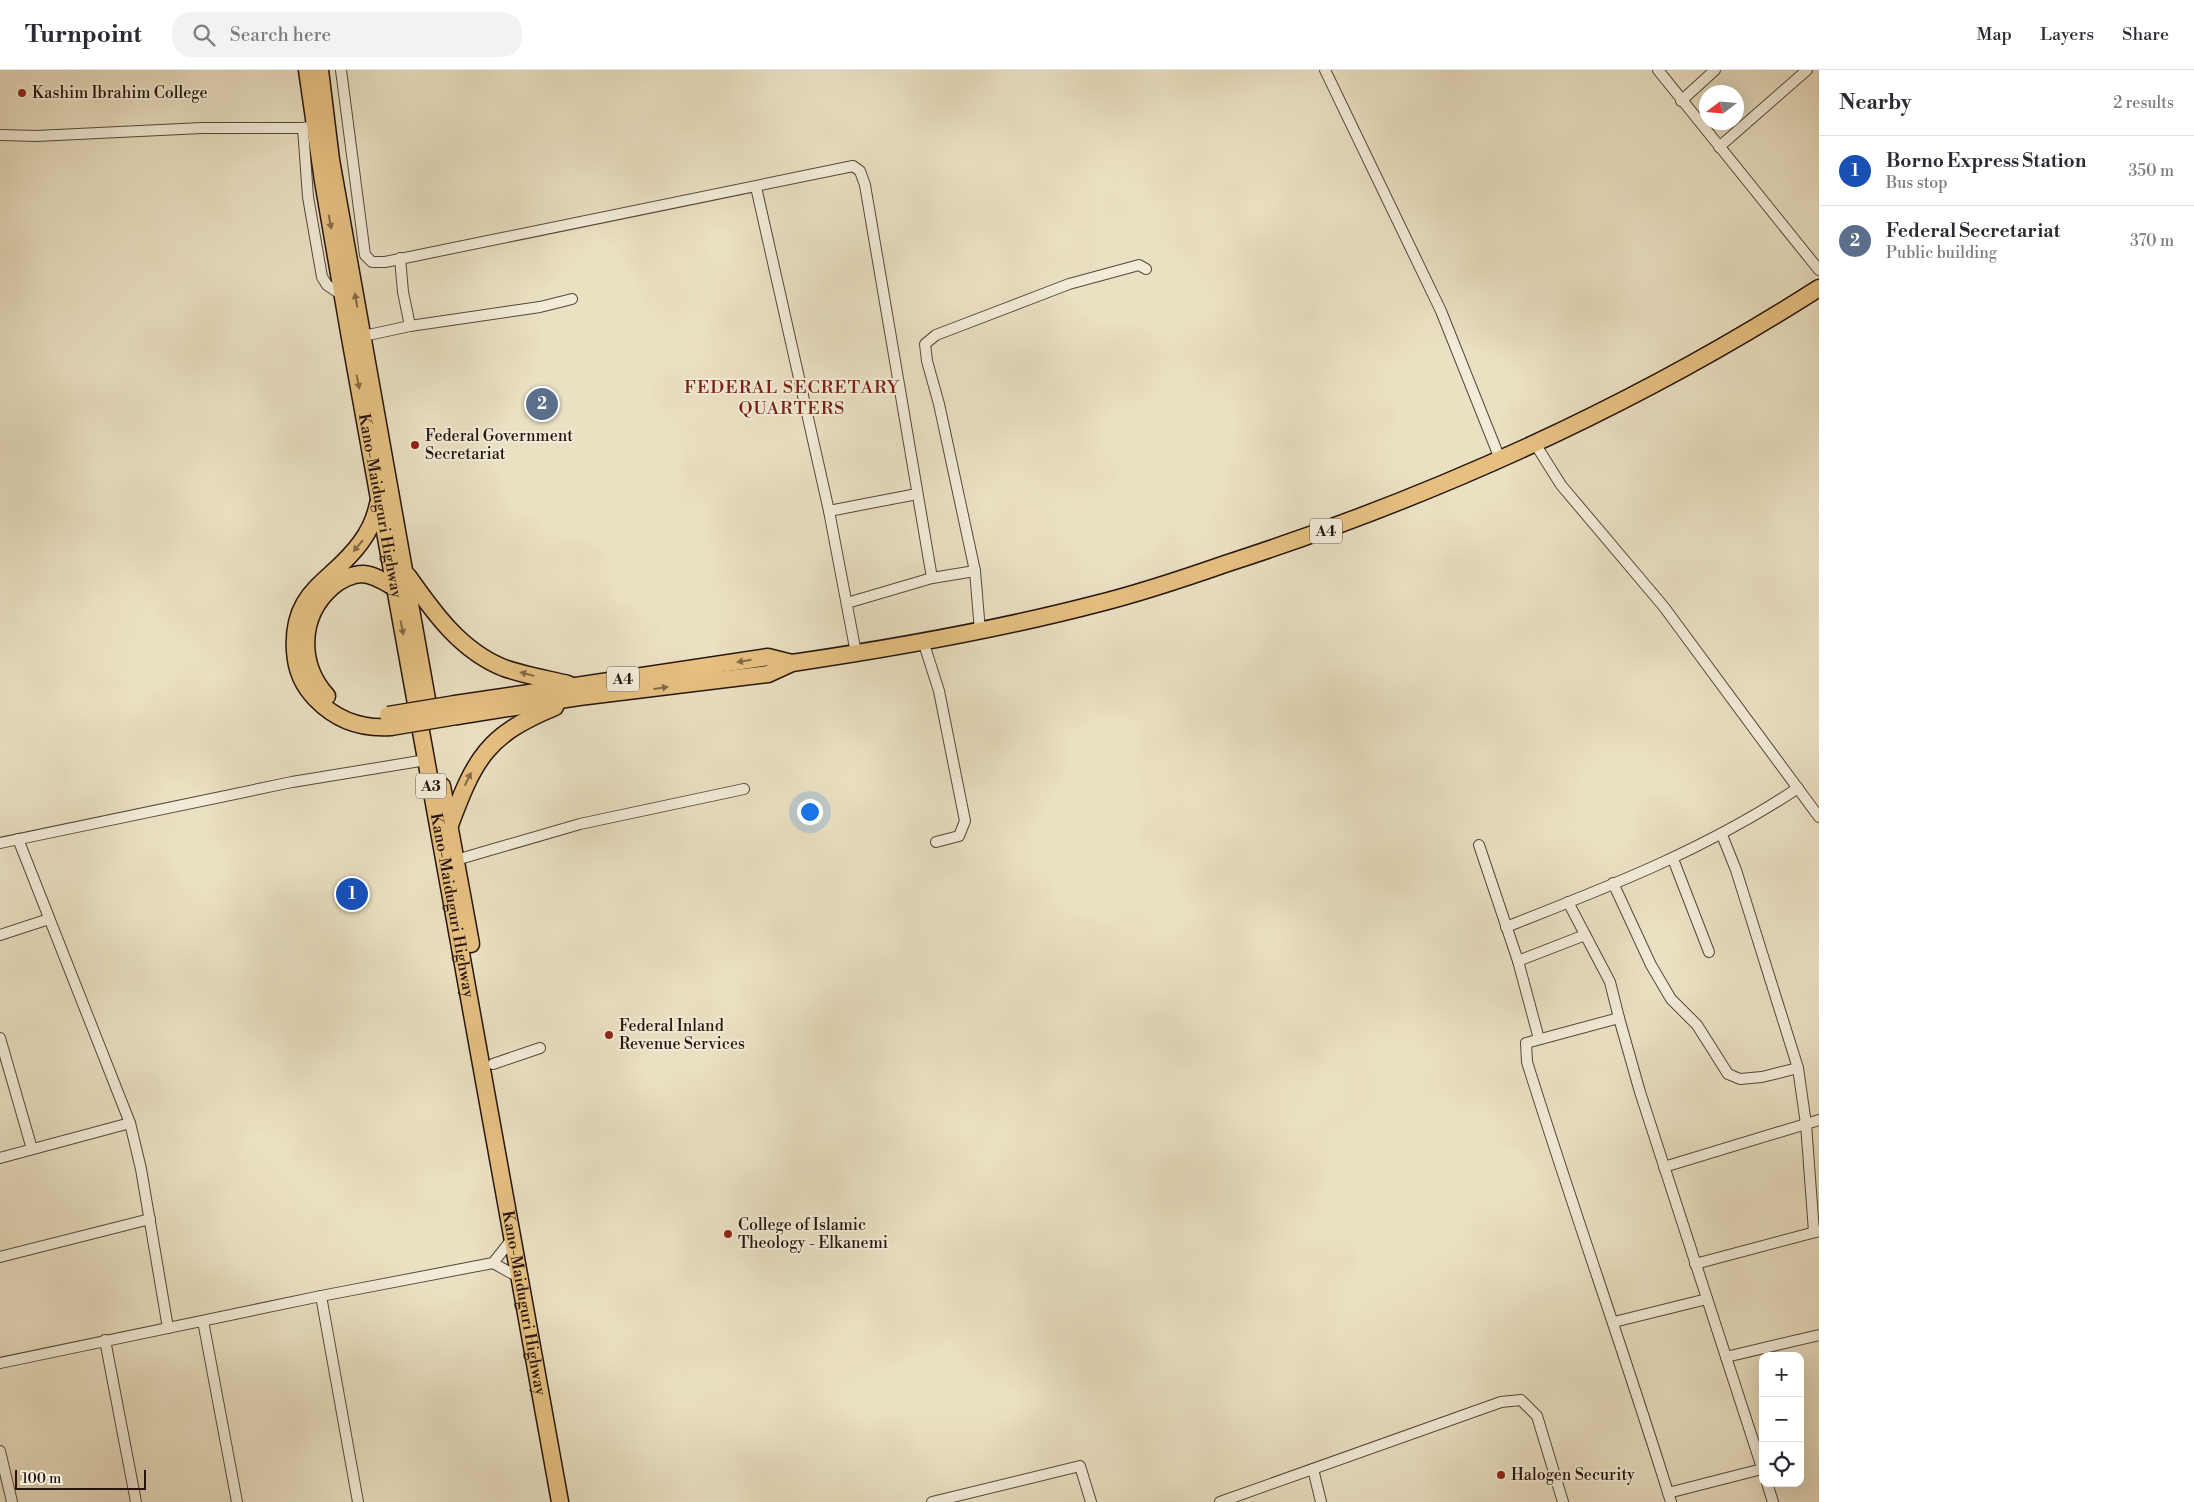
<!DOCTYPE html>
<html lang="en">
<head>
<meta charset="utf-8">
<style>
  body { margin:0; font-family:"Libre Bodoni",serif; background:#f2f2f3; color:#2b2b33 }
  .controls { position:absolute; right:15px; bottom:15px; display:grid; overflow:hidden; border-radius:10px; box-shadow:0 5px 20px #0002 }
  .controls button { width:45px; height:45px; display:grid; place-items:center; padding:0; border:0; border-bottom:1px solid #e1e1e2; background:#fff; color:#2b2b33; font:25px sans-serif }
  .compass { position:absolute; left:1699px; top:15px; width:45px; height:45px; border-radius:50%; background:#fff; box-shadow:0 5px 20px #0002; rotate:254deg }
  .scale { position:absolute; left:15px; bottom:12px; width:131px; box-sizing:border-box; padding-left:5px; border:2px solid #26140d; border-top:0; font-size:14px; line-height:18px; white-space:nowrap; color:#26140d; -webkit-text-stroke:4px #f1ebd7; paint-order:stroke }
  .you { position:absolute; left:809px; top:741px; width:18px; height:18px; margin:-12px; border:4px solid #fff; border-radius:50%; background:#1a73e8; box-shadow:0 0 0 8px #1a73e833 }
  .badge { display:grid; place-items:center; width:32px; height:32px; border-radius:50%; background:#1a73e8; color:#fff; font-size:16px; font-weight:700 }
  .pin { position:absolute; translate:-50% -50%; border:2px solid #fff; box-shadow:0 1px 5px #0006 }
  .list { margin:0; padding:0; list-style:none }
  h2 { display:flex; justify-content:space-between; align-items:center; height:65px; margin:0; padding:0 20px; font-size:21px }
  h2 small { font-size:16px; font-weight:400; color:#7c7c81 }
  .list li { display:grid; grid-template-columns:32px 1fr auto; gap:15px; align-items:center; box-sizing:border-box; height:70px; padding:0 20px; border-top:1px solid #e1e1e2 }
  .list b { display:block; font-size:19px; white-space:nowrap }
  .list p { margin:0; font-size:16px; white-space:nowrap; color:#7c7c81 }
  .list em { font-size:16px; font-style:normal; color:#7c7c81 }
  .icon { flex:none; width:28px; height:28px; fill:none; stroke:currentColor; stroke-width:2; stroke-linecap:round; stroke-linejoin:round }
  .map { position:relative; flex:none; width:1819px; height:1432px; overflow:hidden }
  header { display:flex; align-items:center; gap:30px; box-sizing:border-box; height:70px; padding:0 25px; background:#fff; border-bottom:1px solid #e1e1e2 }
  header strong { font-size:24px }
  nav { display:flex; gap:28px; margin-inline-start:auto; font-size:18px }
  .search { width:350px; height:45px; background:#f2f2f3; display:flex; align-items:center; gap:12px; box-sizing:border-box; padding:0 18px; border-radius:20px; color:#7c7c81; font-size:19px }
  main { display:flex }
  aside { flex:1; background:#fff }
  .map>svg:first-child { display:block }
  .lines { fill:none; stroke-linecap:round; stroke-linejoin:round }
  .minor-casing { stroke:#57473a; stroke-width:12 }
  .trunk-casing { stroke:#26140d; stroke-width:19 }
  .minor { stroke:#f1ebd7; stroke-width:10 }
  .trunk { stroke:#e5c081; stroke-width:16 }
  .trunk-bridge-casing { stroke:#26140d; stroke-width:19; stroke-linecap:butt }
  .trunk-bridge { stroke:#e5c081; stroke-width:16 }
  .oneway { fill:#866a47 }
  .poi-dot { fill:#8f2418; stroke:#f1ebd7; stroke-width:2 }
  .labels { text-anchor:middle; dominant-baseline:central; stroke-width:4; stroke-linejoin:round; paint-order:stroke }
  .shield { fill:#f1ebd7; stroke:#63544a; stroke-width:1 }
  .shield-label { font-size:15px; font-weight:bold; fill:#26140d }
  .poi-label { font-size:16px; fill:#26140d; stroke:#f1ebd7; text-anchor:start }
  .street-label { font-size:16px; fill:#26140d; stroke:#f1ebd7 }
  .neighbourhood-label { font-size:18px; letter-spacing:1px; fill:#7a1f14; stroke:#f1ebd7 }
</style>
</head>
<body>
<header>
<strong>Turnpoint</strong>
<div class="search"><svg class="icon" aria-label="search" viewBox="0 0 24 24"><circle cx="10" cy="10" r="6"/><path d="M15 15l6 6"/></svg>Search here</div>
<nav><a>Map</a><a>Layers</a><a>Share</a></nav>
</header>
<main>
<div class="map">
<svg width="1819" height="1432" viewBox="0 0 1819 1432">
  <rect width="100%" height="100%" fill="#eae0c2"/>
  <filter id="stains"><feTurbulence type="fractalNoise" baseFrequency=".004" numOctaves="4"/><feColorMatrix values="0 0 0 0 .2 0 0 0 0 .09 0 0 0 0 .02 0 0 0 .5 -.17"/></filter>
  <radialGradient id="worn" r=".72"><stop offset=".6" stop-color="#630" stop-opacity="0"/><stop offset="1" stop-color="#630" stop-opacity=".3"/></radialGradient>
  <g class="lines">
    <g class="minor-casing">
      <g id="minor">
        <polyline points="341,0 365,185 372,192 385,192 853,96 860,101 865,115 932,508"/>
        <polyline points="1325,0 1441,241 1500,389"/>
        <polyline points="1658,0 1819,200"/>
        <polyline points="1681,31 1715,0"/>
        <polyline points="303,58 308,127 322,207 327,215 342,225"/>
        <polyline points="0,65 36,66 202,58 303,58 314,56"/>
        <polyline points="1719,77 1807,0"/>
        <polyline points="756,117 829,441 856,583"/>
        <polyline points="400,188 403,222 410,256"/>
        <polyline points="359,267 410,256 540,237 572,229"/>
        <polyline points="1534,372 1561,415 1664,537 1819,747"/>
        <polyline points="829,441 917,424"/>
        <polyline points="847,533 932,508 975,501"/>
        <polyline points="980,561 975,501 939,334 927,291 925,274 936,265 1069,214 1139,195 1146,199"/>
        <polyline points="923,571 939,621 965,751 959,766 936,772"/>
        <polyline points="1722,765 1736,800 1798,998 1806,1054 1814,1162"/>
        <polyline points="18,769 130,1053 141,1099 168,1258"/>
        <polyline points="0,773 292,712 426,690"/>
        <polyline points="1479,775 1518,891 1539,969"/>
        <polyline points="1673,789 1709,882"/>
        <polyline points="456,790 580,754 744,719"/>
        <polyline points="1613,813 1651,895 1671,929 1697,955 1728,1004 1740,1009 1762,1007 1798,998"/>
        <polyline points="1568,832 1610,912 1619,948"/>
        <path d="M1506,857C1608,817 1707,779 1798,718"/>
        <polyline points="0,865 49,849"/>
        <polyline points="1518,891 1585,865"/>
        <polyline points="0,968 32,1079"/>
        <polyline points="493,994 540,978"/>
        <polyline points="0,1088 130,1053"/>
        <polyline points="1664,1097 1819,1050"/>
        <polyline points="0,1187 150,1149"/>
        <polyline points="493,1193 520,1208"/>
        <polyline points="1695,1194 1819,1161"/>
        <polyline points="321,1226 358,1432"/>
        <polyline points="203,1251 237,1432"/>
        <polyline points="1614,1252 1707,1229"/>
        <polyline points="105,1270 136,1432"/>
        <polyline points="1726,1287 1819,1265"/>
        <polyline points="0,1293 321,1226 493,1193 512,1169"/>
        <polyline points="0,1381 12,1432"/>
        <polyline points="1313,1399 1321,1432"/>
        <polyline points="1767,1413 1773,1432"/>
        <polyline points="1668,1423 1762,1399"/>
        <polyline points="932,1432 1080,1396 1091,1432"/>
        <polyline points="1220,1432 1501,1332 1521,1330 1537,1346 1563,1432"/>
        <path d="M1671,1432C1625,1284 1573,1139 1527,992L1526,973L1619,948L1640,1022L1763,1401"/>
      </g>
    </g>
    <g class="trunk-casing">
      <g id="trunk">
        <path id="s1" d="M307,0L323,111L350,268L560,1432"/>
        <polyline points="320,0 331,90 428,635"/>
        <path d="M378,434C375,448 370,460 361,472C332,513 291,519 295,581C296,599 303,616 316,629C337,651 362,659 391,657"/>
        <path d="M408,506C434,543 461,581 504,598C524,605 547,609 568,614"/>
        <path d="M327,626C298,594 299,546 332,517C340,510 352,504 363,504C375,505 385,512 395,518"/>
        <polyline points="455,634 768,587 792,593"/>
        <path d="M457,646L579,627L768,604L792,593C894,578 996,560 1096,534C1141,523 1185,508 1228,493C1435,426 1636,335 1819,218"/>
        <polyline points="442,716 471,874"/>
        <path d="M450,755C475,688 487,665 555,637"/>
      </g>
    </g>
    <use href="#minor" class="minor"/>
    <use href="#trunk" class="trunk"/>
    <g class="trunk-bridge-casing">
      <g id="trunk-bridge">
        <polyline points="388,645 455,634"/>
        <polyline points="391,657 457,646"/>
      </g>
    </g>
    <use href="#trunk-bridge" class="trunk-bridge"/>
  </g>
  <defs><path id="oneway-solid" d="M-6-.8H1V-3.2L6.5 0L1 3.2V.8H-6Z" transform="scale(1.25)"/></defs>
  <g class="oneway">
    <use href="#oneway-solid" transform="translate(330 152) rotate(80)"/>
    <use href="#oneway-solid" transform="translate(356 230) rotate(-100)"/>
    <use href="#oneway-solid" transform="translate(358 312) rotate(79)"/>
    <use href="#oneway-solid" transform="translate(358 476) rotate(130)"/>
    <use href="#oneway-solid" transform="translate(402 558) rotate(79)"/>
    <use href="#oneway-solid" transform="translate(744 591) rotate(171)"/>
    <use href="#oneway-solid" transform="translate(527 604) rotate(-165)"/>
    <use href="#oneway-solid" transform="translate(661 618) rotate(-8)"/>
    <use href="#oneway-solid" transform="translate(468 709) rotate(-64)"/>
  </g>
  <g class="poi-dot">
    <circle cx="22" cy="23" r="5"/>
    <circle cx="415" cy="375" r="5"/>
    <circle cx="609" cy="965" r="5"/>
    <circle cx="728" cy="1164" r="5"/>
    <circle cx="1501" cy="1405" r="5"/>
  </g>
  <g class="labels">
    <g class="shield">
      <rect x="1310" y="448.5" width="32" height="25" rx="4"/>
      <rect x="607" y="596.5" width="32" height="25" rx="4"/>
      <rect x="416" y="703.5" width="30" height="25" rx="4"/>
    </g>
    <g class="shield-label">
      <text x="1326" y="461">A4</text>
      <text x="623" y="609">A4</text>
      <text x="431" y="716">A3</text>
    </g>
    <g class="poi-label">
      <text x="32" y="23">Kashim Ibrahim College</text>
      <text x="425" y="366">Federal Government<tspan x="425" dy="18">Secretariat</tspan></text>
      <text x="619" y="956">Federal Inland<tspan x="619" dy="18">Revenue Services</tspan></text>
      <text x="738" y="1155">College of Islamic<tspan x="738" dy="18">Theology - Elkanemi</tspan></text>
      <text x="1511" y="1405">Halogen Security</text>
    </g>
    <g class="street-label">
      <text stroke="none"><textPath href="#s1" startOffset="442">Kano-Maiduguri Highway</textPath></text>
      <text stroke="none"><textPath href="#s1" startOffset="848">Kano-Maiduguri Highway</textPath></text>
      <text stroke="none"><textPath href="#s1" startOffset="1252">Kano-Maiduguri Highway</textPath></text>
    </g>
    <g class="neighbourhood-label">
      <text x="792" y="317">FEDERAL SECRETARY<tspan x="792" dy="21">QUARTERS</tspan></text>
    </g>
  </g>
  <rect width="100%" height="100%" filter="url(#stains)"/>
  <rect width="100%" height="100%" fill="url(#worn)"/>
</svg>
<div class="controls">
<button>+</button>
<button>−</button>
<button><svg class="icon" aria-label="locate" viewBox="0 0 24 24"><circle cx="12" cy="12" r="6"/><path d="M12 2v4M12 18v4M2 12h4M18 12h4"/></svg></button>
</div>
<svg class="compass" viewBox="-18 -18 36 36"><path d="M0-13l5 13h-10z" fill="#e53935"/><path d="M0 13l5-13h-10z" fill="#7c7c81"/></svg>
<div class="scale">100 m</div>
<div class="you"></div>
<div class="pin badge" style="left:352px;top:824px;background:#1a4fb4">1</div>
<div class="pin badge" style="left:542px;top:334px;background:#5c6f8a">2</div>
</div>
<aside>
<h2>Nearby<small>2 results</small></h2>
<ul class="list">
<li><span class="badge" style="background:#1a4fb4">1</span><div><b>Borno Express Station</b><p>Bus stop</p></div><em>350 m</em></li>
<li><span class="badge" style="background:#5c6f8a">2</span><div><b>Federal Secretariat</b><p>Public building</p></div><em>370 m</em></li>
</ul>
</aside>
</main>
</body>
</html>
